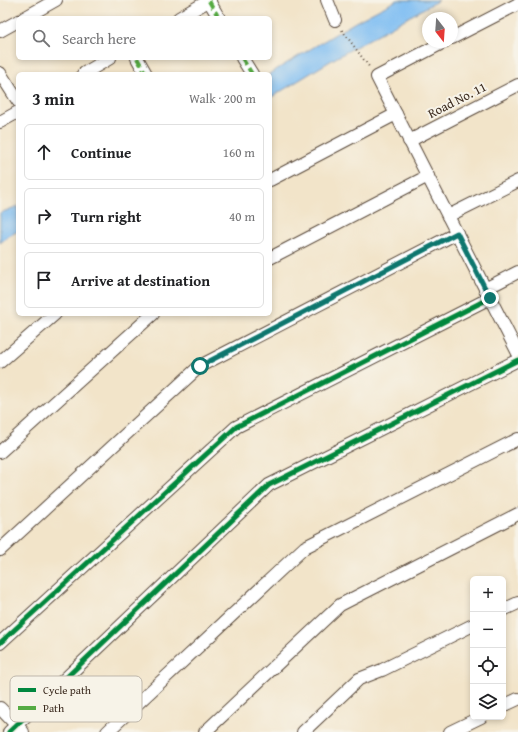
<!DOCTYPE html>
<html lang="en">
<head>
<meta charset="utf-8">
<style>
  body { margin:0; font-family:"Gentium Book Plus",serif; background:#f2f2f2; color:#202124 }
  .controls { position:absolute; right:12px; bottom:12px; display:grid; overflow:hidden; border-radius:6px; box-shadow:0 2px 6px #0003 }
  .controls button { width:36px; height:36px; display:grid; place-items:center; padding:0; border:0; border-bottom:1px solid #e0e0e0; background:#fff; color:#202124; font:20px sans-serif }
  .compass { position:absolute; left:422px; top:12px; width:36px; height:36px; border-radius:50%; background:#fff; box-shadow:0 2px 6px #0003; rotate:163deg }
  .stop { position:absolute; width:12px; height:12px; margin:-9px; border:3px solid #0f766e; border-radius:50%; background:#fff }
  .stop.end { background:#0f766e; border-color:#fff; box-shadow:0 1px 4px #0008 }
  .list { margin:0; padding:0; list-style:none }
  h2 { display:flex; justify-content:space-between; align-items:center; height:52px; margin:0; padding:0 16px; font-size:17px }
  h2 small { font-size:13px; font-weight:400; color:#757577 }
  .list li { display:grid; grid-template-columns:26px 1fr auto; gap:12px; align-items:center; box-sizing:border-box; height:56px; margin:0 8px 8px; padding:0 8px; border:1px solid #e0e0e0; border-radius:6px }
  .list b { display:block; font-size:15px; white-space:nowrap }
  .list em { font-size:13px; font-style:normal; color:#757577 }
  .icon { flex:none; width:22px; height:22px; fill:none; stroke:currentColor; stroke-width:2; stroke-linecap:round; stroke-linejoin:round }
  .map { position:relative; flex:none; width:518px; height:732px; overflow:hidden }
  .search { position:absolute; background:#fff; box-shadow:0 2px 6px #0003; left:16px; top:16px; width:256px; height:44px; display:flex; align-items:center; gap:10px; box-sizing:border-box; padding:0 14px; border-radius:6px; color:#757577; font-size:15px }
  .panel { position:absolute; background:#fff; box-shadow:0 2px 6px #0003; left:16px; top:72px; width:256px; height:244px; border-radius:6px }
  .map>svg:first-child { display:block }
  .water { fill:#7fbef3; stroke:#5d7488 }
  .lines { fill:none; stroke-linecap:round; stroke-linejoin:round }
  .minor-casing { stroke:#564638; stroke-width:14 }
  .path { stroke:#564638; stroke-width:2; stroke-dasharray:1 3; stroke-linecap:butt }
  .minor { stroke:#fff; stroke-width:12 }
  .quiet { stroke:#55ab43; stroke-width:4; stroke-dasharray:8 4; stroke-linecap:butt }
  .cycleway-casing { stroke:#f7f3e8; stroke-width:8 }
  .cycleway { stroke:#00873e; stroke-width:5 }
  .route { stroke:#0f766e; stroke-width:5 }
  .labels { text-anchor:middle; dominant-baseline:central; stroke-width:4; stroke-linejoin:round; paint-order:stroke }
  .street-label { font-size:13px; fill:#3b2a1e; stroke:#f7f3e8 }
  .key { fill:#f7f3e8; stroke:#bfb7ab; stroke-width:1 }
  .key-label { font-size:11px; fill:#3b2a1e }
</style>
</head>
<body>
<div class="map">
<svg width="518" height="732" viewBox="0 0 518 732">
  <rect width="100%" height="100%" fill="#f7f3e8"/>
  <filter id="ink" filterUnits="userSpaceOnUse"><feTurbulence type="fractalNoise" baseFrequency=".025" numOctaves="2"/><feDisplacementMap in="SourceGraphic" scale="8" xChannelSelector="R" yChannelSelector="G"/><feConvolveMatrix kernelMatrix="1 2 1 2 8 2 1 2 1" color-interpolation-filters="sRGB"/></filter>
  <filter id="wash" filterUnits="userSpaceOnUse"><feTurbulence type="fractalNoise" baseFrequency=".012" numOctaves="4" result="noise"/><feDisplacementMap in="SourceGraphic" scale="16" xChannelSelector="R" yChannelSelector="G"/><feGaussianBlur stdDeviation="0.9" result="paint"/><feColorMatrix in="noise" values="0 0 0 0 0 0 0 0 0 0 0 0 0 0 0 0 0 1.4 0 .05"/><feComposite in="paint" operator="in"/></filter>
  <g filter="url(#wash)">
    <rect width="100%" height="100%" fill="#f2e4c9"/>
    <g class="water">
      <polygon points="397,0 439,0 332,60 270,98 270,74 269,74 357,21"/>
      <polygon points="18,206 18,231 9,236 0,243 0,213"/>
    </g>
  </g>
  <g filter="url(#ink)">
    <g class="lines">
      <g class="minor-casing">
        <g id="minor">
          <polyline points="327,0 335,20"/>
          <polyline points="209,1 219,18"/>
          <polyline points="24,18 56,0"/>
          <polyline points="179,18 210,0"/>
          <polyline points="0,31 18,21"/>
          <polyline points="452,38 518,4"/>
          <polyline points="444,42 377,77 518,353"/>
          <polyline points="137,58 146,74"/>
          <polyline points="242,58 252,74"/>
          <polyline points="0,73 18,101"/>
          <polyline points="83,74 110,58"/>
          <polyline points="0,122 18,112"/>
          <polyline points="409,141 518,85"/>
          <polyline points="270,180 396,114"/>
          <polyline points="448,216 518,181"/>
          <polyline points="270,258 428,176"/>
          <polyline points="485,289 518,272"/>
          <polyline points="0,362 55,314"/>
          <polyline points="0,452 153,314"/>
          <polyline points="0,550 200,366 457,233"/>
          <polyline points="503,610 518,603"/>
          <polyline points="0,643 236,427 490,298"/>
          <polyline points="503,706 518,699"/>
          <polyline points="0,708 23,732"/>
          <polyline points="9,732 269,485 518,360"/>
          <polyline points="107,732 305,547 518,439"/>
          <polyline points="205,732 340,605 518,514"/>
          <polyline points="303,732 359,679 382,670 473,625"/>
          <polyline points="450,732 481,717"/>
        </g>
      </g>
      <polyline class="path" points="342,30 370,68"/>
      <use href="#minor" class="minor"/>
      <g class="quiet">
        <polyline points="209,1 219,18"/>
        <polyline points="137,58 146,74"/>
        <polyline points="242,58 252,74"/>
      </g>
      <g class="cycleway-casing">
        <g id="cycleway">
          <polyline points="0,643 236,427 490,298"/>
          <polyline points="9,732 269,485 518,360"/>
        </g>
      </g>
      <use href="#cycleway" class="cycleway"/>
    </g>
  </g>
  <g class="lines" filter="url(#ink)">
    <polyline class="route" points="200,366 457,233 490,298"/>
  </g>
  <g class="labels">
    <g class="street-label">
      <text transform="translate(457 100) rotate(-27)">Road No. 11</text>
    </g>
  </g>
  <rect x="10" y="676" width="132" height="46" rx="6" class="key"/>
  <rect x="18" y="688" width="18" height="4" fill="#00873e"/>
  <rect x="18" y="706" width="18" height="4" fill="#55ab43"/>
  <g class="key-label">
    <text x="43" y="694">Cycle path</text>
    <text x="43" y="712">Path</text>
  </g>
</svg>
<div class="controls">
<button>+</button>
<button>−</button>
<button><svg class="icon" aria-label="locate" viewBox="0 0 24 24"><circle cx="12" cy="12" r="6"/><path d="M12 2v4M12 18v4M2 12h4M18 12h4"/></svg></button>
<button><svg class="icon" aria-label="layers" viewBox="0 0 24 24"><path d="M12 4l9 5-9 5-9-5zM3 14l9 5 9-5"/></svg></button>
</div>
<svg class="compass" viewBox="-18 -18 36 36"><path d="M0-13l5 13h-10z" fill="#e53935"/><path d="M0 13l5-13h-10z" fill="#757577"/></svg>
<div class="stop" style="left:200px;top:366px"></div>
<div class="stop end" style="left:490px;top:298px"></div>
<div class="search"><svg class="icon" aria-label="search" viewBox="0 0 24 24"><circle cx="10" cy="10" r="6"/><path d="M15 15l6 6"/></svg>Search here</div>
<section class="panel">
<h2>3 min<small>Walk · 200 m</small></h2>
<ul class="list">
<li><svg class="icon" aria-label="ahead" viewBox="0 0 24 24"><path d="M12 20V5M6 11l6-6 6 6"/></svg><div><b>Continue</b></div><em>160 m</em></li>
<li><svg class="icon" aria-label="right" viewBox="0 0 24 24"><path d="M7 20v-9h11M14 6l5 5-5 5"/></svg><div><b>Turn right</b></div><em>40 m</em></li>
<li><svg class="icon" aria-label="arrive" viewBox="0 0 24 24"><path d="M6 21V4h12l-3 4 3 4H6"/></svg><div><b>Arrive at destination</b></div></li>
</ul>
</section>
</div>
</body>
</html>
